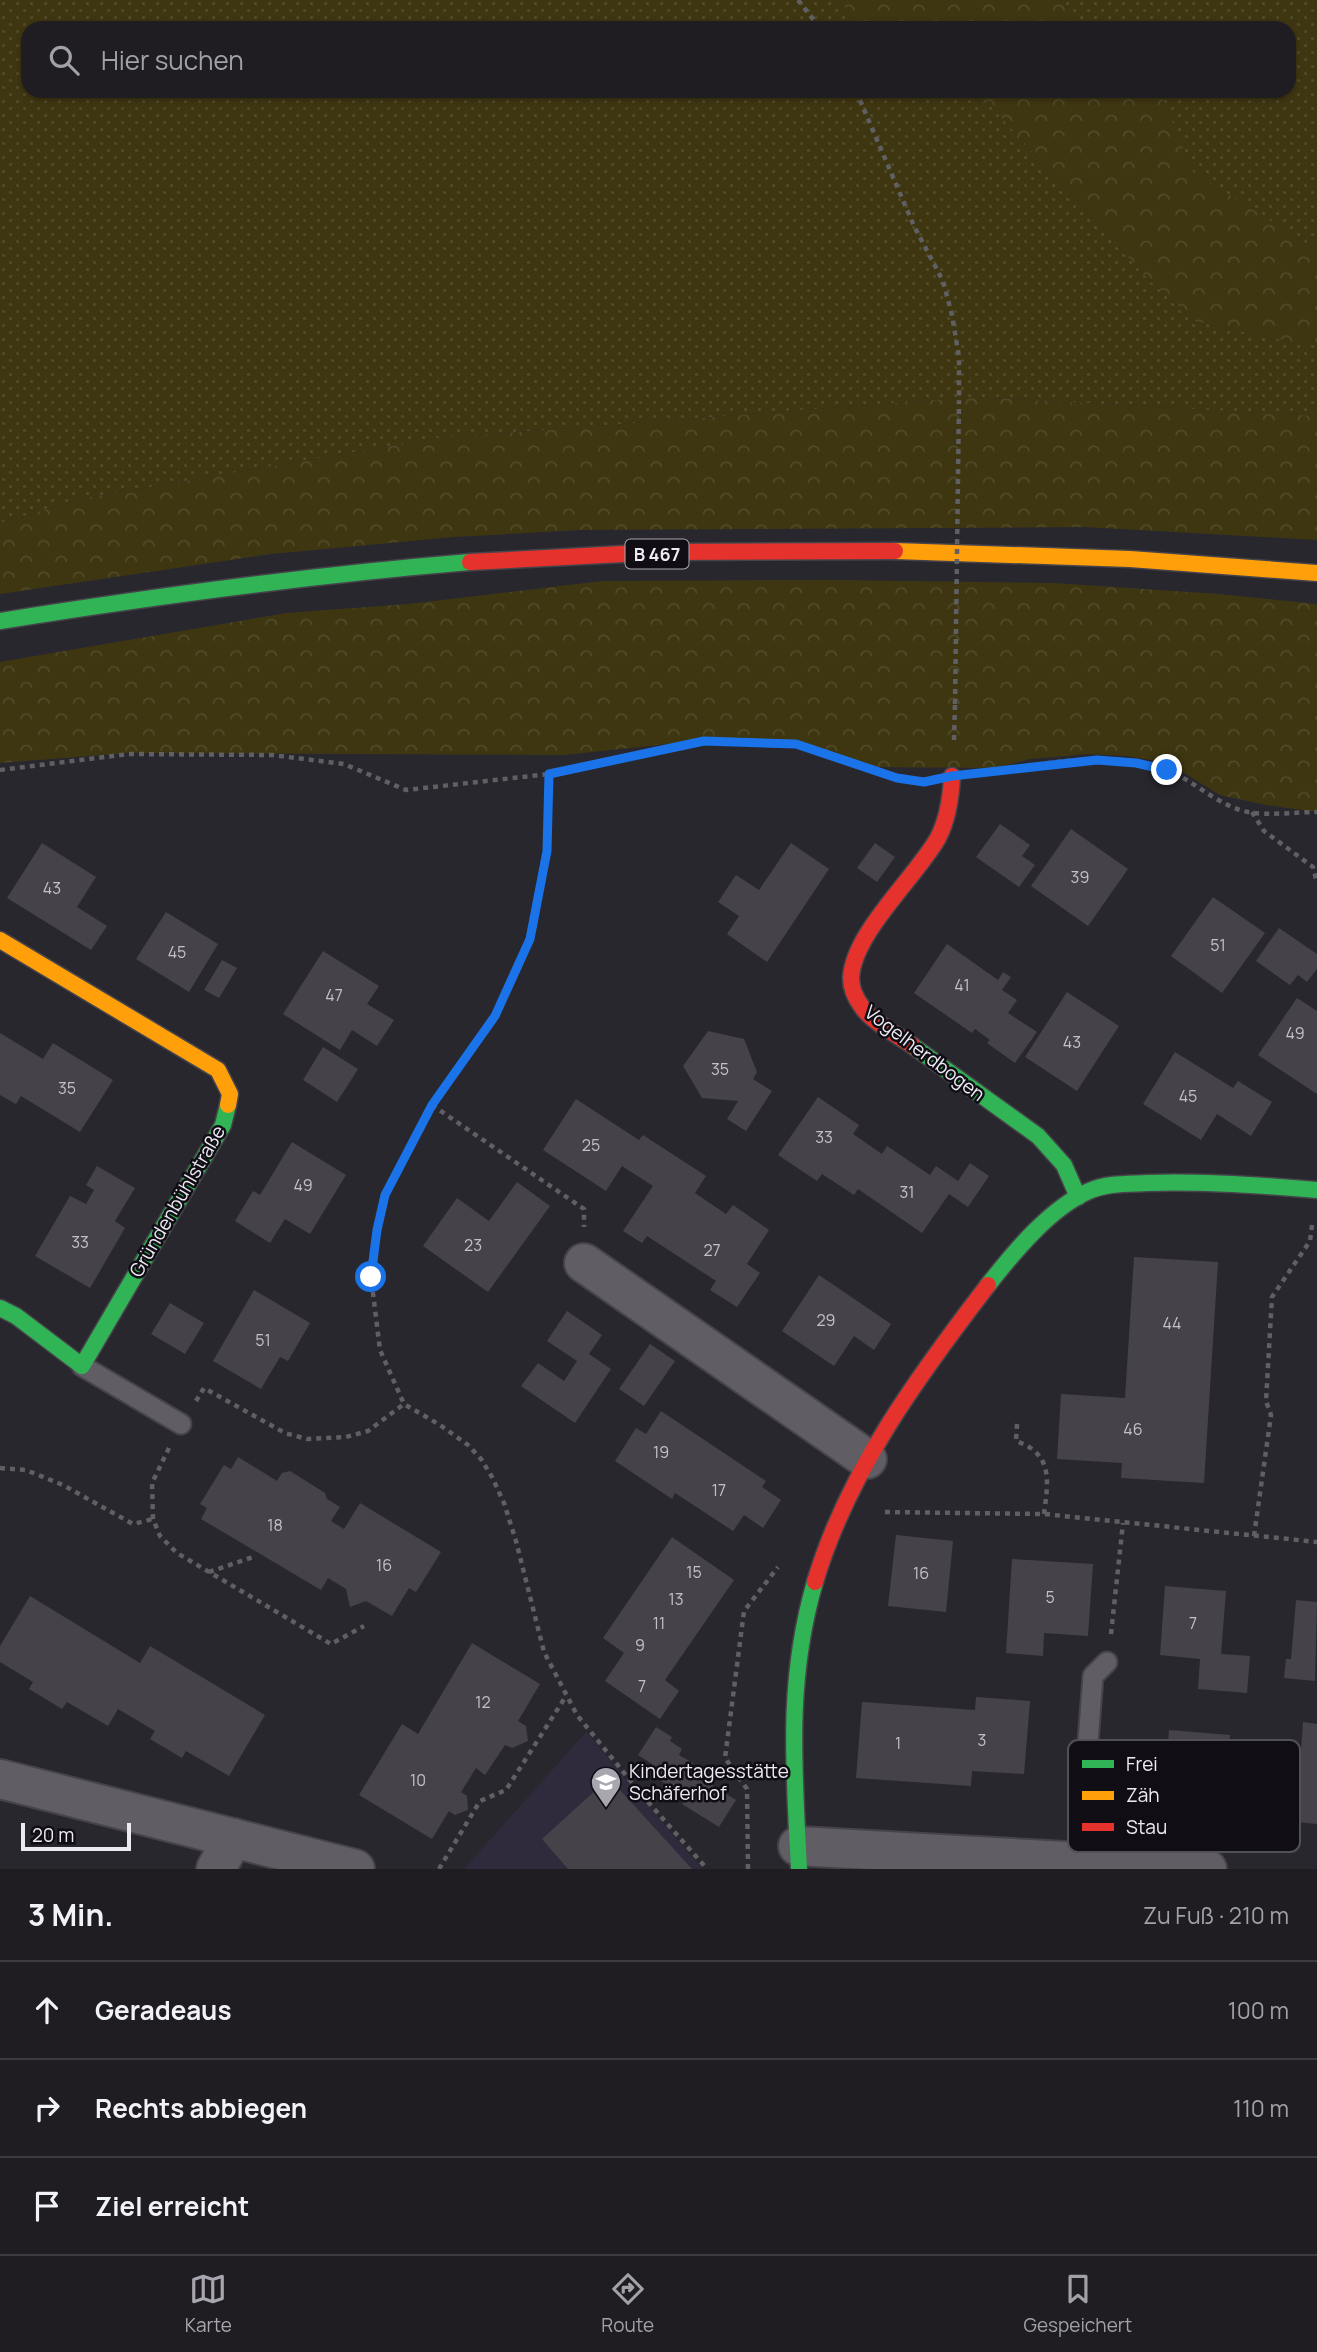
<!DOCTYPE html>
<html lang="de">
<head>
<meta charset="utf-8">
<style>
  body { margin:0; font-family:Manrope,sans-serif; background:#27262a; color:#f1f3f6 }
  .scale { position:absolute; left:21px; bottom:18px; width:110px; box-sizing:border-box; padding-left:7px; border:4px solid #edeaf4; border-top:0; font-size:19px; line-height:24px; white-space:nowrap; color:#edeaf4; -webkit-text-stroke:5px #100e14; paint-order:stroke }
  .stop { position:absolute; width:21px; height:21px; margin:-16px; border:5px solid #1a73e8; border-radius:50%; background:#fff }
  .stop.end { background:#1a73e8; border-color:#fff; box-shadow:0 2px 7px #0008 }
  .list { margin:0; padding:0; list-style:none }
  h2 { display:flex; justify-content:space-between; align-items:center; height:91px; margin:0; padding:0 28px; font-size:30px }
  h2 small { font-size:23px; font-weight:400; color:#a1a2a5 }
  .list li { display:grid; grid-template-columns:46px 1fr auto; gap:21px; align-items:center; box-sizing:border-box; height:98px; padding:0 28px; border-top:2px solid #3c3b40 }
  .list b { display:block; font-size:26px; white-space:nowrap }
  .list em { font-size:23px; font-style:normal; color:#a1a2a5 }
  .icon { flex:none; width:38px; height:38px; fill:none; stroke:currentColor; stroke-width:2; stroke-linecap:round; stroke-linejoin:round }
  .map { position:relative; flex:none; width:1317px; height:1869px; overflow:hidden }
  .search { position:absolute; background:#1f1d22; box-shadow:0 2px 5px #0004; left:21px; right:21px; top:21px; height:77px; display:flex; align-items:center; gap:18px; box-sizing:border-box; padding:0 24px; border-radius:21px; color:#a1a2a5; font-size:26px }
  .sheet { height:385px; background:#1f1d22 }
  nav { display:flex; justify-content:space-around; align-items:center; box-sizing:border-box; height:98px; border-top:2px solid #3c3b40; background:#1f1d22; font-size:19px; color:#a1a2a5 }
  nav a { display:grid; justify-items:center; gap:4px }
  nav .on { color:#a8a6af }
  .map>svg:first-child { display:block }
  .built { fill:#302a3d }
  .grass { fill:url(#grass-dots) }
  .forest { fill:url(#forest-crowns) }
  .building { fill:#454349 }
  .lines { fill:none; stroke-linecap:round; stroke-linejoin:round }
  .lane-casing { stroke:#46444a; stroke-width:23 }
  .street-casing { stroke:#46444a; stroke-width:42 }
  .fast-casing { stroke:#46444a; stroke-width:19 }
  .slow-casing { stroke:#46444a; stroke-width:19 }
  .jam-casing { stroke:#46444a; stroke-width:19 }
  .path { stroke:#605f64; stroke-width:4.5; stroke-dasharray:5 5; stroke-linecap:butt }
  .lane { stroke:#605e64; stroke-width:19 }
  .street { stroke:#605e64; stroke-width:38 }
  .fast { stroke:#30b455; stroke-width:16 }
  .slow { stroke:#ff9f0a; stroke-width:16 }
  .jam { stroke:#e5322d; stroke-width:16 }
  .path-bridge { stroke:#605f64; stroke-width:4.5; stroke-dasharray:5 5; stroke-linecap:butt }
  .route { stroke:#1a73e8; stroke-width:9 }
  .labels { text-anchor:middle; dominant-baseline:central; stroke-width:5; stroke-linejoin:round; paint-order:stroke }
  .number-label { font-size:16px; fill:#c3c0c9 }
  .shield { fill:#100e14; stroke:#aba8b1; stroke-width:2 }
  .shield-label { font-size:18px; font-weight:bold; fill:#edeaf4 }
  .street-label { font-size:19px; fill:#edeaf4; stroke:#100e14 }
  .poi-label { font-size:19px; fill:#edeaf4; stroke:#100e14; text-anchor:start }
  .key { fill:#100e14; stroke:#525057; stroke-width:2 }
  .key-label { font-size:19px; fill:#edeaf4 }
</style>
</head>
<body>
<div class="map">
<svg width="1317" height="1869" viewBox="0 0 1317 1869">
  <defs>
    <pattern id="grass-dots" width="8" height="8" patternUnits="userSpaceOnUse" patternTransform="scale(1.75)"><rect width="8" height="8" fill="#3e3611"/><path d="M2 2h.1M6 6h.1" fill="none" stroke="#514a28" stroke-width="1.8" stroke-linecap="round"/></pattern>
    <pattern id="forest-crowns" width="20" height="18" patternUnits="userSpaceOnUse" patternTransform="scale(1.75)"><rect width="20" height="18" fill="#3e3611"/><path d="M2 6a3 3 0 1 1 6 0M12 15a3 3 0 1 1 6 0" fill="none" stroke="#514a28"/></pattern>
  </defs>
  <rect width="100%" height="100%" fill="#29272e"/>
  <polygon class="built" points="586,1732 702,1869 464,1869"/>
  <g class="grass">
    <polygon points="0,0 839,0 862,28 28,28 28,91 961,91 992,107 1149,280 1195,321 1306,345 1317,345 1317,416 974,397 438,438 86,498 0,523"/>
    <polygon points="1064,0 1317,0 1317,250 1192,172 1162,98 1148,91 1289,91 1289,28 1072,28"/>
  </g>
  <g class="forest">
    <polygon points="839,0 1064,0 1072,28 862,28"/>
    <polygon points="961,91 1148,91 1162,97 1193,172 1317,250 1317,345 1306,345 1195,321 1149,280 992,107"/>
    <polygon points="974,397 1317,416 1317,540 1085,527 580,530 454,537 271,554 0,594 0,523 86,498 438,438"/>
    <polygon points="832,580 1053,583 1219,594 1317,604 1317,812 1266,805 1220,795 1168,763 1127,756 1089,754 1029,759 997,768 871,767 795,744 705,740 564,755 129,753 0,763 0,662 286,613 408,604 602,581"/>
  </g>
  <g class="building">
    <polygon points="1000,824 1030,845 1022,856 1035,865 1019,887 976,857"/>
    <polygon points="1071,829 1128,869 1088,926 1031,886"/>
    <polygon points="42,843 96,877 77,907 107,926 91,950 7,898"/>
    <polygon points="791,843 829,869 767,962 727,934 739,916 718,902 736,875 759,890"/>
    <polygon points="875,843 895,857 877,882 857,868"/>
    <polygon points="1213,897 1265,933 1222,993 1171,956"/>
    <polygon points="166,912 218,944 189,992 136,959"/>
    <polygon points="1279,928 1317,954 1317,969 1307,982 1298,975 1290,985 1256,961"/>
    <polygon points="947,944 998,980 1003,972 1011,977 1002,990 1017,1000 1008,1013 1037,1032 1015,1063 987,1043 990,1040 975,1029 972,1033 914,993"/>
    <polygon points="323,951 379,986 367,1004 394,1020 377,1046 352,1030 340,1050 283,1014"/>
    <polygon points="222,960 237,968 219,998 204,990"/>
    <polygon points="1067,992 1119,1026 1077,1091 1025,1057"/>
    <polygon points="1297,998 1317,1011 1317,1094 1258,1055"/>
    <polygon points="708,1031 744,1039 757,1072 753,1079 772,1091 746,1131 727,1119 738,1101 702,1098 683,1066"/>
    <polygon points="0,1033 43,1059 53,1043 113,1080 80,1132 21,1096 16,1104 0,1095"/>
    <polygon points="323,1047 358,1069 337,1102 303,1080"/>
    <polygon points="1175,1052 1233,1088 1238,1081 1272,1102 1251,1136 1217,1114 1201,1140 1143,1104"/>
    <polygon points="818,1097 859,1125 853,1134 882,1154 887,1146 930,1175 936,1166 958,1181 970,1163 989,1176 968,1207 949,1194 922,1233 858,1189 854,1195 822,1174 817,1181 778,1155"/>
    <polygon points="576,1099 639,1140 643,1135 706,1176 695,1193 726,1214 733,1205 769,1230 747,1264 760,1273 737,1307 710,1290 716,1281 647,1236 642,1243 623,1231 653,1186 622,1166 606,1191 543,1150"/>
    <polygon points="292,1142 346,1175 310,1234 285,1219 270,1243 235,1221 253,1191 260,1195"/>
    <polygon points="97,1166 135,1188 115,1221 125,1228 90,1288 35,1256 70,1196 86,1204 94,1190 86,1185"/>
    <polygon points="517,1182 550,1206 488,1292 423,1246 457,1198 489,1221"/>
    <polygon points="1134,1257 1218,1262 1204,1483 1121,1478 1122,1463 1057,1459 1061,1394 1125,1398"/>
    <polygon points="819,1275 891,1324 874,1350 854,1336 834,1366 782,1331"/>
    <polygon points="254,1290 310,1323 288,1361 280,1357 261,1389 213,1361"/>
    <polygon points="170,1303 204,1323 185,1354 151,1334"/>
    <polygon points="567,1311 602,1335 589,1354 611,1369 575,1423 521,1386 538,1363 564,1381 577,1361 547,1341"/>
    <polygon points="650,1344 675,1361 644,1406 619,1389"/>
    <polygon points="661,1411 766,1481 762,1487 781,1500 763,1528 744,1515 733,1531 675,1493 672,1499 615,1461 636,1428 646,1434"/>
    <polygon points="238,1457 277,1481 282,1473 290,1471 325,1493 327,1499 340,1507 331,1521 344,1529 360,1503 441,1552 416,1592 409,1588 392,1616 366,1601 350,1607 346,1589 328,1578 321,1590 201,1519 207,1508 200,1504 224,1465 231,1469"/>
    <polygon points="896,1535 953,1541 946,1612 888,1606"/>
    <polygon points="672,1537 734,1580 665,1680 679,1691 660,1719 605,1681 624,1653 603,1638"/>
    <polygon points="1012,1559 1093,1564 1088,1636 1044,1633 1043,1656 1006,1653"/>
    <polygon points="1165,1586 1226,1591 1221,1654 1250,1656 1247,1693 1198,1689 1200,1659 1160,1655"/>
    <polygon points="30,1596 140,1663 150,1646 265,1715 229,1776 186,1751 182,1758 150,1739 155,1731 118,1709 108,1726 67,1702 62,1709 29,1689 33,1682 0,1662 0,1646"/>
    <polygon points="1296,1600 1317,1602 1315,1681 1284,1678 1286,1659 1291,1659"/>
    <polygon points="472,1643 540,1684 518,1721 526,1726 528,1741 512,1748 505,1745 485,1775 476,1768 461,1792 467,1796 468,1810 455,1815 449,1811 432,1839 359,1795 402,1724 418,1734"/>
    <polygon points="976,1697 1030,1701 1024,1774 972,1771 971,1786 856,1778 862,1702 975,1710"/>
    <polygon points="1303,1722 1317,1724 1317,1824 1296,1822"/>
    <polygon points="656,1727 672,1737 670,1741 682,1749 679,1755 693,1763 691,1767 704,1775 702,1779 736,1800 719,1827 682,1804 685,1800 660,1780 662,1776 650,1768 652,1764 638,1755"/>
    <polygon points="1169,1730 1230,1735 1224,1793 1169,1788 1166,1821 1127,1818 1132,1766 1166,1769"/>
    <polygon points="609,1778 692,1869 568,1869 542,1839"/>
  </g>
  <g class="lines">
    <g class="lane-casing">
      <g id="lane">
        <polyline points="82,1366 181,1424"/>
        <polyline points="1079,1861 1093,1676 1107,1662"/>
      </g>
    </g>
    <g class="street-casing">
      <g id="street">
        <polyline points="584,1263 867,1459"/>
        <polyline points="0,1779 355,1869"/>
        <polyline points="798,1846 1207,1869"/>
        <polyline points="216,1869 233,1838"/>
      </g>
    </g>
    <g class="fast-casing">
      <g id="fast">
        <path d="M0,621C156,596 313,575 470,562"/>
        <polyline points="913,1046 1038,1136 1064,1165 1078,1197"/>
        <path d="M988,1285C1014,1252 1050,1208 1089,1191C1107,1183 1127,1184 1147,1183C1203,1181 1260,1185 1317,1190"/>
        <polyline points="0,1308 16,1316 82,1366 223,1125 228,1105"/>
        <path d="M799,1869C794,1768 786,1681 815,1582"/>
      </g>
    </g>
    <g class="slow-casing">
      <g id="slow">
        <polyline points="895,551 1130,559 1317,573"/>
        <polyline points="0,940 218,1070 230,1094 228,1105"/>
      </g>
    </g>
    <g class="jam-casing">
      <g id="jam">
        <polyline points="470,562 661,552 895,551"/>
        <path d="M913,1046C899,1036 871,1021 862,1007C856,999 851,988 851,978C853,933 916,877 938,838C948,819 951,797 952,776"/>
        <path d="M815,1582C848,1471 919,1375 988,1285"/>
      </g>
    </g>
    <g class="path">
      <polyline points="798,0 820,28"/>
      <polyline points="856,91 914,226 943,281 952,315 959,357 959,401"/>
      <polyline points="954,740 955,704"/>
      <polyline points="0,770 129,754 272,755 344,764 406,790 549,774 704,741 796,744 897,778 913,781"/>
      <path d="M987,772C1045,764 1111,749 1167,770C1195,781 1218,806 1248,812C1268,816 1296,812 1317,812"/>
      <polyline points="549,774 547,851 530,939 494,1016 432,1105 385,1195 377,1230 371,1277 380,1350 404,1404 440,1425 468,1445 481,1459 492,1477 504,1503 516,1541 544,1652 577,1715 642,1795 707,1869"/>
      <polyline points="1252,812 1264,831 1313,867 1317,883"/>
      <polyline points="432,1105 584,1209 584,1227"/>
      <polyline points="196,1401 204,1388 285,1433 307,1439 346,1437 368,1431 404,1404"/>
      <path d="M1017,1424L1016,1441C1054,1454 1048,1482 1044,1514"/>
      <polyline points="169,1448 152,1483 153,1519 160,1536 177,1553 331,1644 364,1626"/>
      <polyline points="0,1468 26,1470 63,1485 133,1524 153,1519"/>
      <polyline points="885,1512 1044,1514 1317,1542"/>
      <polyline points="1254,1536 1271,1415 1266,1401 1272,1297 1310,1241 1312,1225"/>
      <polyline points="209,1572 256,1556"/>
      <polyline points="1111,1634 1123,1523"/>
      <polyline points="439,1869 480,1801 506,1790 566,1696"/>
      <polyline points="748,1869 747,1789 725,1758 744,1611 778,1567"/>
    </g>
    <use href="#lane" class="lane"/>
    <use href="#street" class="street"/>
    <use href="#fast" class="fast"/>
    <use href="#slow" class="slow"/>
    <use href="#jam" class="jam"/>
    <polyline class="path-bridge" points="955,704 959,401"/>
  </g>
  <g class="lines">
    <polyline class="route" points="371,1277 377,1230 385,1195 432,1105 495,1016 530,939 547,851 549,774 704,741 796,744 897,778 924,782 952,776 1097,760 1136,763 1167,770"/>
  </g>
  <defs>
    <g id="school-pin" transform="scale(1.575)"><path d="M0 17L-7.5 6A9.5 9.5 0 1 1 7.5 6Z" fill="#a8a6af" stroke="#100e14"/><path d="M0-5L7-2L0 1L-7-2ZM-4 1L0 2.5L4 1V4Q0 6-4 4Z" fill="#fff"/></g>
  </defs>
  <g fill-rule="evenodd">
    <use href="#school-pin" x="606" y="1782"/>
  </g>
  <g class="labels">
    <g class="number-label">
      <text x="1080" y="877">39</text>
      <text x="52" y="888">43</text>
      <text x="1218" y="945">51</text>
      <text x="177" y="952">45</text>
      <text x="962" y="985">41</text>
      <text x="334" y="995">47</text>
      <text x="1295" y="1033">49</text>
      <text x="1072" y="1042">43</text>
      <text x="720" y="1069">35</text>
      <text x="67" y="1088">35</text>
      <text x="1188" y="1096">45</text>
      <text x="824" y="1137">33</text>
      <text x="591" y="1145">25</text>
      <text x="303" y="1185">49</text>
      <text x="907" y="1192">31</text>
      <text x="80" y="1242">33</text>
      <text x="473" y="1245">23</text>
      <text x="712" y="1250">27</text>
      <text x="826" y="1320">29</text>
      <text x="1172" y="1323">44</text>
      <text x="263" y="1340">51</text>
      <text x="1133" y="1429">46</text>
      <text x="661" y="1452">19</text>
      <text x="719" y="1490">17</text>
      <text x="275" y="1525">18</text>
      <text x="384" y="1565">16</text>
      <text x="694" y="1572">15</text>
      <text x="921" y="1573">16</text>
      <text x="1050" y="1597">5</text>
      <text x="676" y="1599">13</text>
      <text x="659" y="1623">11</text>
      <text x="1193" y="1623">7</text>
      <text x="640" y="1645">9</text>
      <text x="642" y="1686">7</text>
      <text x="483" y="1702">12</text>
      <text x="982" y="1740">3</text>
      <text x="898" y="1743">1</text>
      <text x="418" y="1780">10</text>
    </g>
    <rect class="shield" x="625.5" y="539.5" width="63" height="29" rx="5"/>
    <g class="shield-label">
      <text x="657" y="554">B 467</text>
    </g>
    <g class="street-label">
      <text transform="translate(925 1053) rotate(37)">Vogelherdbogen</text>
      <text transform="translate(177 1201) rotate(-60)">Gründenbühlstraße</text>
    </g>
    <g class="poi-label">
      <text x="629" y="1771">Kindertagesstätte<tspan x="629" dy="22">Schäferhof</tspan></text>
    </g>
  </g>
  <rect x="1068" y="1740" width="232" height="112" rx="10" class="key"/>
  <rect x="1082" y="1760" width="32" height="8" fill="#30b455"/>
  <rect x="1082" y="1791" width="32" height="9" fill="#ff9f0a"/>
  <rect x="1082" y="1823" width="32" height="8" fill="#e5322d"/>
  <g class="key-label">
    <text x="1126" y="1771">Frei</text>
    <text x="1126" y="1802">Zäh</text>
    <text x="1126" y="1834">Stau</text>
  </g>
</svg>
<div class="scale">20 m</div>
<div class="stop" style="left:371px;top:1277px"></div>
<div class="stop end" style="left:1167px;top:770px"></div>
<div class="search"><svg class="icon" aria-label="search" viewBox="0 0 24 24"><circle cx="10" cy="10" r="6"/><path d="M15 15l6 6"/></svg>Hier suchen</div>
</div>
<section class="sheet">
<h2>3 Min.<small>Zu Fuß · 210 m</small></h2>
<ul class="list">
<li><svg class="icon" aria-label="ahead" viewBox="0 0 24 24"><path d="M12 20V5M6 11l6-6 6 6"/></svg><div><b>Geradeaus</b></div><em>100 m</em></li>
<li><svg class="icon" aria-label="right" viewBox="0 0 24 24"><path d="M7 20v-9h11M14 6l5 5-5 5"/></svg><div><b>Rechts abbiegen</b></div><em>110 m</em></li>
<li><svg class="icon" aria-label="arrive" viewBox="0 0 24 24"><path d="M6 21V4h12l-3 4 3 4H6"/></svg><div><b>Ziel erreicht</b></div></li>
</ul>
</section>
<nav>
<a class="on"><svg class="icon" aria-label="map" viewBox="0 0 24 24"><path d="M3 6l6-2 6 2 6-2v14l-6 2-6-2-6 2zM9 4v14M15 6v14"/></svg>Karte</a>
<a><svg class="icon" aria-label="directions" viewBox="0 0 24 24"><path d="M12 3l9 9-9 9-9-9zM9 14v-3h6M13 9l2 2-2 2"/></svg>Route</a>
<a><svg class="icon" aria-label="saved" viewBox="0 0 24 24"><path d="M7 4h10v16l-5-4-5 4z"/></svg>Gespeichert</a>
</nav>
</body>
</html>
